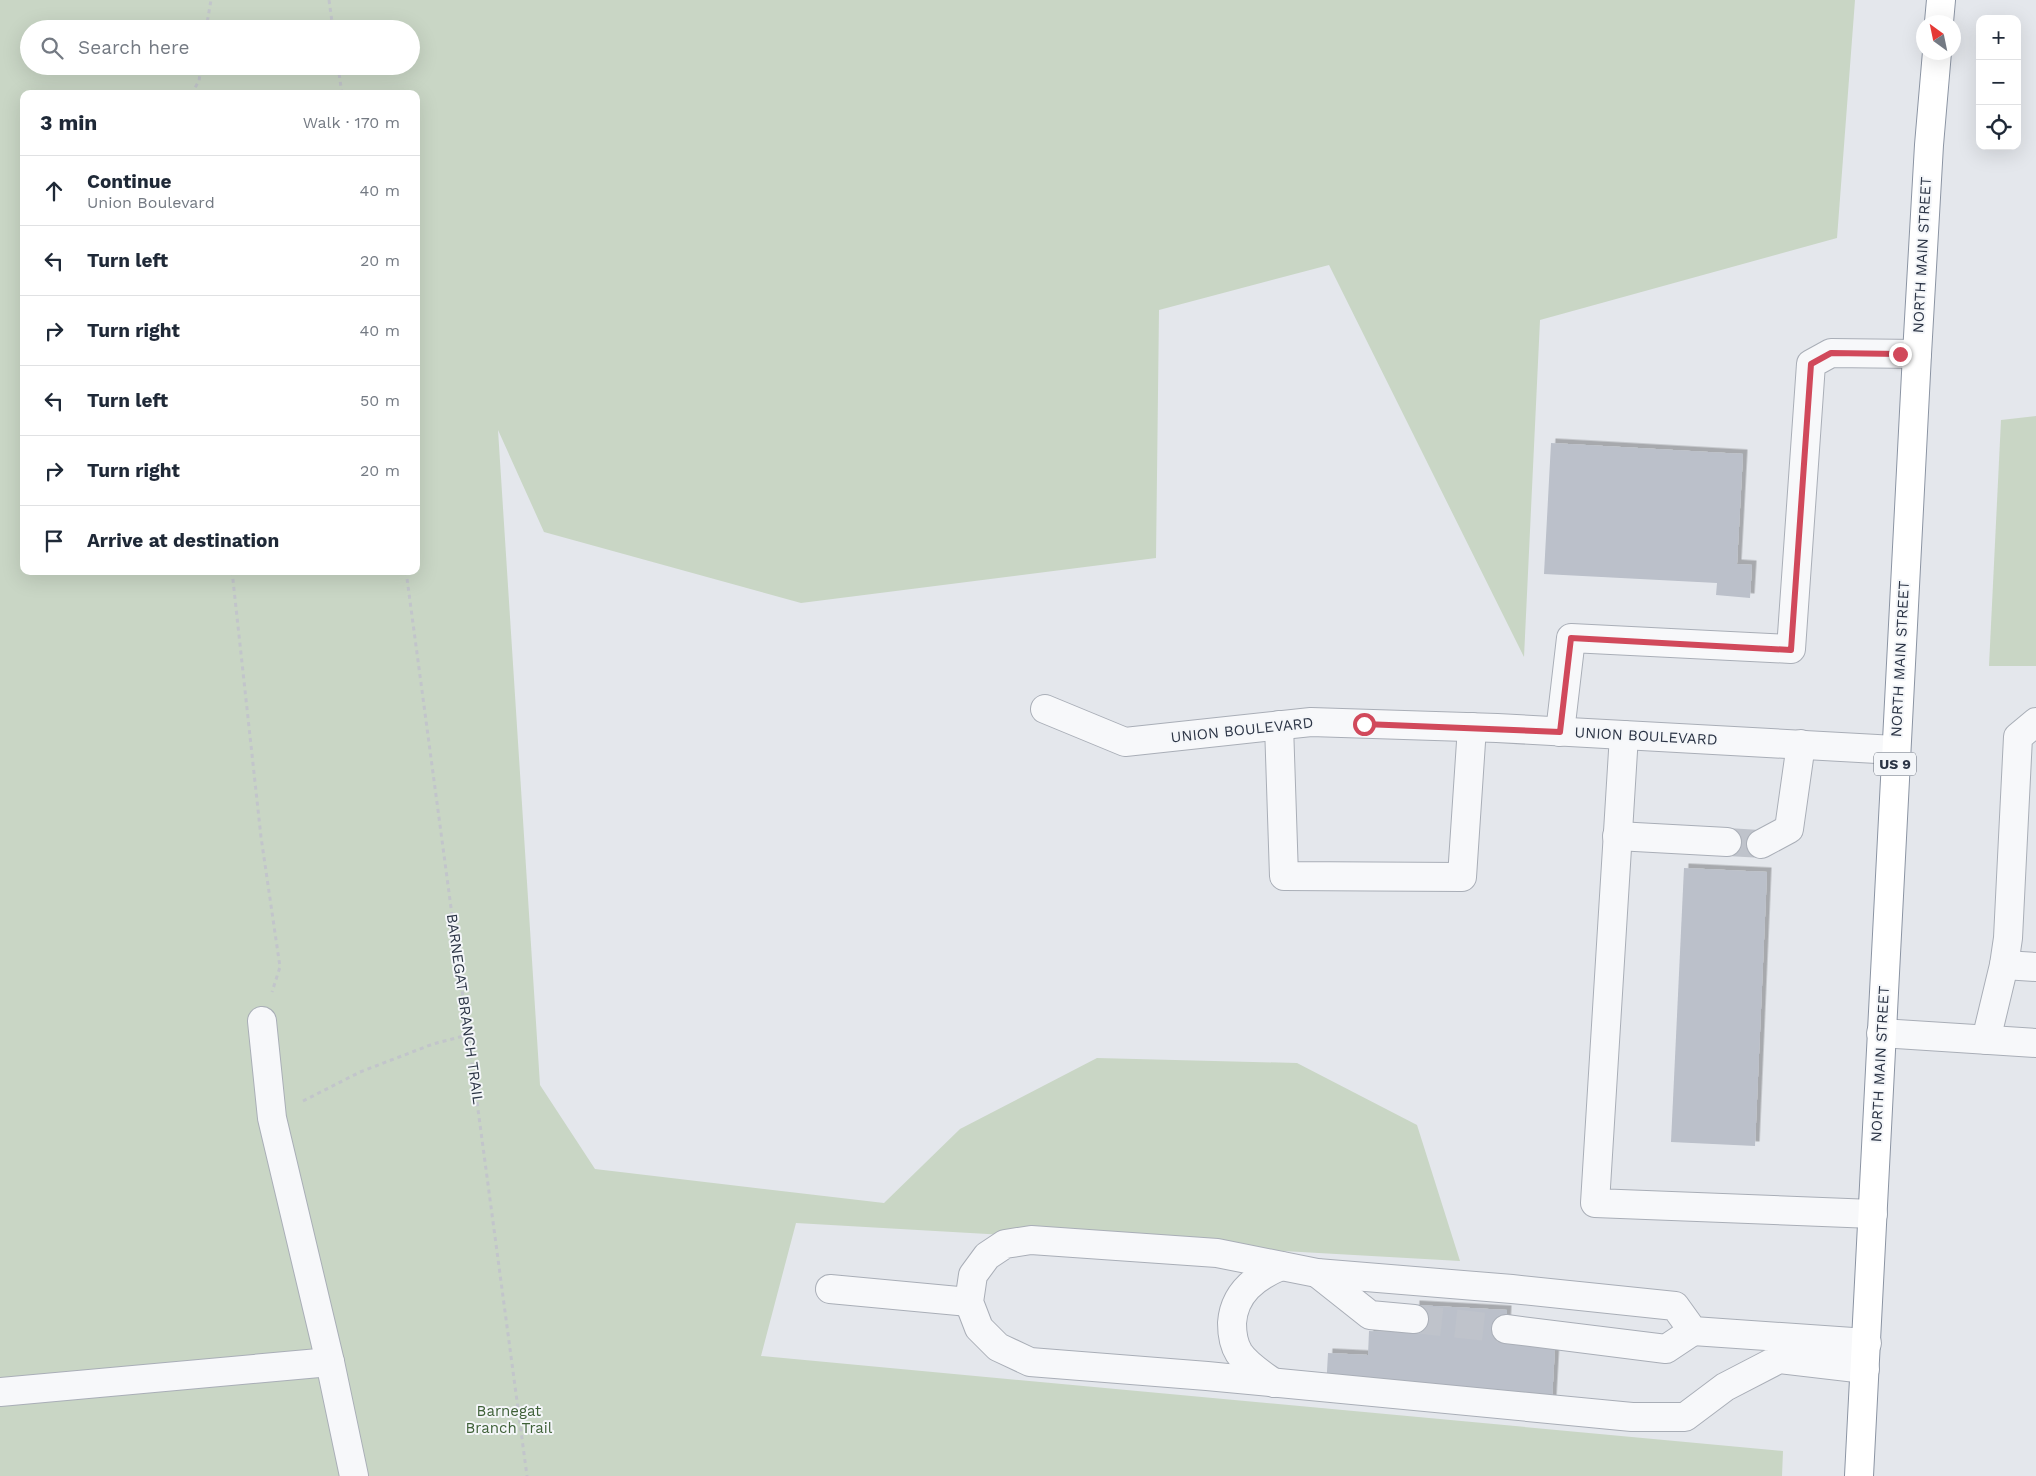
<!DOCTYPE html>
<html lang="en">
<head>
<meta charset="utf-8">
<style>
  body { margin:0; font-family:"Work Sans",sans-serif; background:#f2f2f3; color:#1f2937 }
  .controls { position:absolute; right:15px; top:15px; display:grid; overflow:hidden; border-radius:10px; box-shadow:0 5px 20px #0002 }
  .controls button { width:45px; height:45px; display:grid; place-items:center; padding:0; border:0; border-bottom:1px solid #e0e1e3; background:#fff; color:#1f2937; font:25px sans-serif }
  .compass { position:absolute; left:1916px; top:15px; width:45px; height:45px; border-radius:50%; background:#fff; box-shadow:0 5px 20px #0002; rotate:327deg }
  .stop { position:absolute; width:15px; height:15px; margin:-11px; border:4px solid #d1495b; border-radius:50%; background:#fff }
  .stop.end { background:#d1495b; border-color:#fff; box-shadow:0 1px 5px #0008 }
  .list { margin:0; padding:0; list-style:none }
  h2 { display:flex; justify-content:space-between; align-items:center; height:65px; margin:0; padding:0 20px; font-size:21px }
  h2 small { font-size:16px; font-weight:400; color:#747a83 }
  .list li { display:grid; grid-template-columns:32px 1fr auto; gap:15px; align-items:center; box-sizing:border-box; height:70px; padding:0 20px; border-top:1px solid #e0e1e3 }
  .list b { display:block; font-size:19px; white-space:nowrap }
  .list p { margin:0; font-size:16px; white-space:nowrap; color:#747a83 }
  .list em { font-size:16px; font-style:normal; color:#747a83 }
  .icon { flex:none; width:28px; height:28px; fill:none; stroke:currentColor; stroke-width:2; stroke-linecap:round; stroke-linejoin:round }
  .map { position:relative; flex:none; width:2036px; height:1476px; overflow:hidden }
  .search { position:absolute; background:#fff; box-shadow:0 5px 20px #0002; left:20px; top:20px; width:400px; height:55px; display:flex; align-items:center; gap:12px; box-sizing:border-box; padding:0 18px; border-radius:28px; color:#747a83; font-size:19px }
  .panel { position:absolute; background:#fff; box-shadow:0 5px 20px #0002; left:20px; top:90px; width:400px; height:485px; border-radius:10px }
  .map>svg:first-child { display:block }
  .green { fill:#c9d6c5; fill-rule:evenodd }
  .building { fill:#bbc0ca; filter:url(#shadow) }
  .lines { fill:none; stroke-linecap:round; stroke-linejoin:round }
  .minor-tunnel { stroke:#bfc3cb; stroke-width:28; stroke-dasharray:28 14; stroke-linecap:butt }
  .minor-casing { stroke:#a9aeb7; stroke-width:30 }
  .highway-casing { stroke:#8b94a3; stroke-width:30 }
  .path { stroke:#c2c5cb; stroke-width:3; stroke-dasharray:4 4; stroke-linecap:butt }
  .minor { stroke:#f7f8fa; stroke-width:28 }
  .highway { stroke:#fff; stroke-width:28 }
  .route { stroke:#d1495b; stroke-width:6 }
  .labels { text-anchor:middle; dominant-baseline:central; stroke-width:4; stroke-linejoin:round; paint-order:stroke }
  .shield { fill:#f4f6f9; stroke:#676e7b; stroke-width:1 }
  .shield-label { font-size:14px; font-weight:bold; fill:#2b3445 }
  .street-label { font-size:15px; fill:#2b3445; stroke:#f4f6f9 }
  .park-label { font-size:15px; fill:#3f6138; stroke:#f4f6f9 }
</style>
</head>
<body>
<div class="map">
<svg width="2036" height="1476" viewBox="0 0 2036 1476">
  <defs>
    <filter id="shadow"><feDropShadow dx="4.5" dy="-4.5" stdDeviation="0" flood-color="#0004"/></filter>
  </defs>
  <rect width="100%" height="100%" fill="#e4e7ec"/>
  <g class="green">
    <path d="M0,0H1855L1837,238L1540,320L1524,657L1329,265L1159,310L1156,558L801,603L544,532L498,430L540,1085L595,1169L884,1203L960,1129L1097,1058L1297,1063L1417,1125L1460,1261L796,1223L761,1356L1783,1451L1782,1476H0ZM29,29H411V66H29ZM24,94H416V571H24Z"/>
    <polygon points="2036,416 2036,666 1989,666 2001,420"/>
  </g>
  <g class="building">
    <polygon points="1551,443 1743,454 1737,564 1752,565 1750,598 1716,595 1717,583 1544,574"/>
    <polygon points="1684,868 1767,872 1755,1146 1671,1142"/>
    <polygon points="1415,1305 1507,1310 1505,1344 1555,1347 1552,1400 1326,1389 1328,1353 1368,1355 1369,1331 1414,1333"/>
  </g>
  <g class="lines">
    <g class="minor-tunnel">
      <polyline points="1727,842 1761,844"/>
      <polyline points="1414,1319 1506,1329"/>
    </g>
    <g class="minor-casing">
      <g id="minor">
        <polyline points="1045,709 1125,742 1311,722 1497,728 1895,750"/>
        <polyline points="1279,725 1284,876 1462,877 1472,727"/>
        <polyline points="1560,732 1571,638 1791,649 1811,364 1831,353 1917,354"/>
        <polyline points="1624,735 1595,1203 1873,1214"/>
        <polyline points="1617,836 1727,842"/>
        <polyline points="1761,844 1789,829 1801,744"/>
        <polyline points="2004,965 2036,967"/>
        <polyline points="262,1021 272,1118 330,1362 354,1476"/>
        <polyline points="1881,1033 2036,1043"/>
        <polyline points="1986,1040 2004,965 2008,938 2018,737 2036,722"/>
        <polyline points="1317,1273 1370,1315 1414,1319"/>
        <polyline points="830,1289 969,1302"/>
        <polyline points="1506,1329 1666,1349 1693,1331"/>
        <polyline points="1865,1369 1779,1359 1725,1387 1685,1417 1632,1417 1207,1376 1030,1362 998,1347 979,1328 969,1302 973,1275 987,1256 1005,1244 1031,1240 1217,1253 1317,1273 1512,1289 1675,1306 1693,1331 1867,1343"/>
        <path d="M1274,1383C1263,1375 1247,1365 1239,1353C1234,1345 1232,1332 1232,1323C1234,1293 1255,1277 1281,1266"/>
        <polyline points="0,1392 330,1362"/>
      </g>
    </g>
    <g class="highway-casing">
      <g id="highway">
        <polyline points="1939,22 1941,0"/>
        <polyline points="1859,1476 1917,354 1929,145 1937,52"/>
      </g>
    </g>
    <g class="path">
      <polyline points="329,0 333,29"/>
      <polyline points="206,29 211,0"/>
      <polyline points="338,66 342,94"/>
      <polyline points="191,94 199,81 201,66"/>
      <polyline points="232,571 261,837 280,967 272,992"/>
      <polyline points="406,571 527,1476"/>
      <polyline points="303,1101 360,1072 433,1044 468,1035"/>
    </g>
    <use href="#minor" class="minor"/>
    <use href="#highway" class="highway"/>
  </g>
  <g class="lines">
    <polyline class="route" points="1364,724 1560,732 1571,638 1791,650 1811,364 1831,353 1900,354"/>
  </g>
  <g class="labels">
    <rect class="shield" x="1874" y="752.5" width="42" height="23" rx="4"/>
    <g class="shield-label">
      <text x="1895" y="764">US 9</text>
    </g>
    <g class="street-label">
      <text transform="translate(1922 255) rotate(-87)">NORTH MAIN STREET</text>
      <text transform="translate(1900 659) rotate(-87)">NORTH MAIN STREET</text>
      <text transform="translate(1242 730) rotate(-6)">UNION BOULEVARD</text>
      <text transform="translate(1646 736) rotate(3)">UNION BOULEVARD</text>
      <text transform="translate(465 1009) rotate(82)">BARNEGAT BRANCH TRAIL</text>
      <text transform="translate(1880 1064) rotate(-87)">NORTH MAIN STREET</text>
    </g>
    <g class="park-label">
      <text x="509" y="1411">Barnegat<tspan x="509" dy="17">Branch Trail</tspan></text>
    </g>
  </g>
</svg>
<div class="controls">
<button>+</button>
<button>−</button>
<button><svg class="icon" aria-label="locate" viewBox="0 0 24 24"><circle cx="12" cy="12" r="6"/><path d="M12 2v4M12 18v4M2 12h4M18 12h4"/></svg></button>
</div>
<svg class="compass" viewBox="-18 -18 36 36"><path d="M0-13l5 13h-10z" fill="#e53935"/><path d="M0 13l5-13h-10z" fill="#747a83"/></svg>
<div class="stop" style="left:1364px;top:724px"></div>
<div class="stop end" style="left:1900px;top:354px"></div>
<div class="search"><svg class="icon" aria-label="search" viewBox="0 0 24 24"><circle cx="10" cy="10" r="6"/><path d="M15 15l6 6"/></svg>Search here</div>
<section class="panel">
<h2>3 min<small>Walk · 170 m</small></h2>
<ul class="list">
<li><svg class="icon" aria-label="ahead" viewBox="0 0 24 24"><path d="M12 20V5M6 11l6-6 6 6"/></svg><div><b>Continue</b><p>Union Boulevard</p></div><em>40 m</em></li>
<li><svg class="icon" aria-label="left" viewBox="0 0 24 24"><path d="M17 20v-9H6M10 6l-5 5 5 5"/></svg><div><b>Turn left</b></div><em>20 m</em></li>
<li><svg class="icon" aria-label="right" viewBox="0 0 24 24"><path d="M7 20v-9h11M14 6l5 5-5 5"/></svg><div><b>Turn right</b></div><em>40 m</em></li>
<li><svg class="icon" aria-label="left" viewBox="0 0 24 24"><path d="M17 20v-9H6M10 6l-5 5 5 5"/></svg><div><b>Turn left</b></div><em>50 m</em></li>
<li><svg class="icon" aria-label="right" viewBox="0 0 24 24"><path d="M7 20v-9h11M14 6l5 5-5 5"/></svg><div><b>Turn right</b></div><em>20 m</em></li>
<li><svg class="icon" aria-label="arrive" viewBox="0 0 24 24"><path d="M6 21V4h12l-3 4 3 4H6"/></svg><div><b>Arrive at destination</b></div></li>
</ul>
</section>
</div>
</body>
</html>
